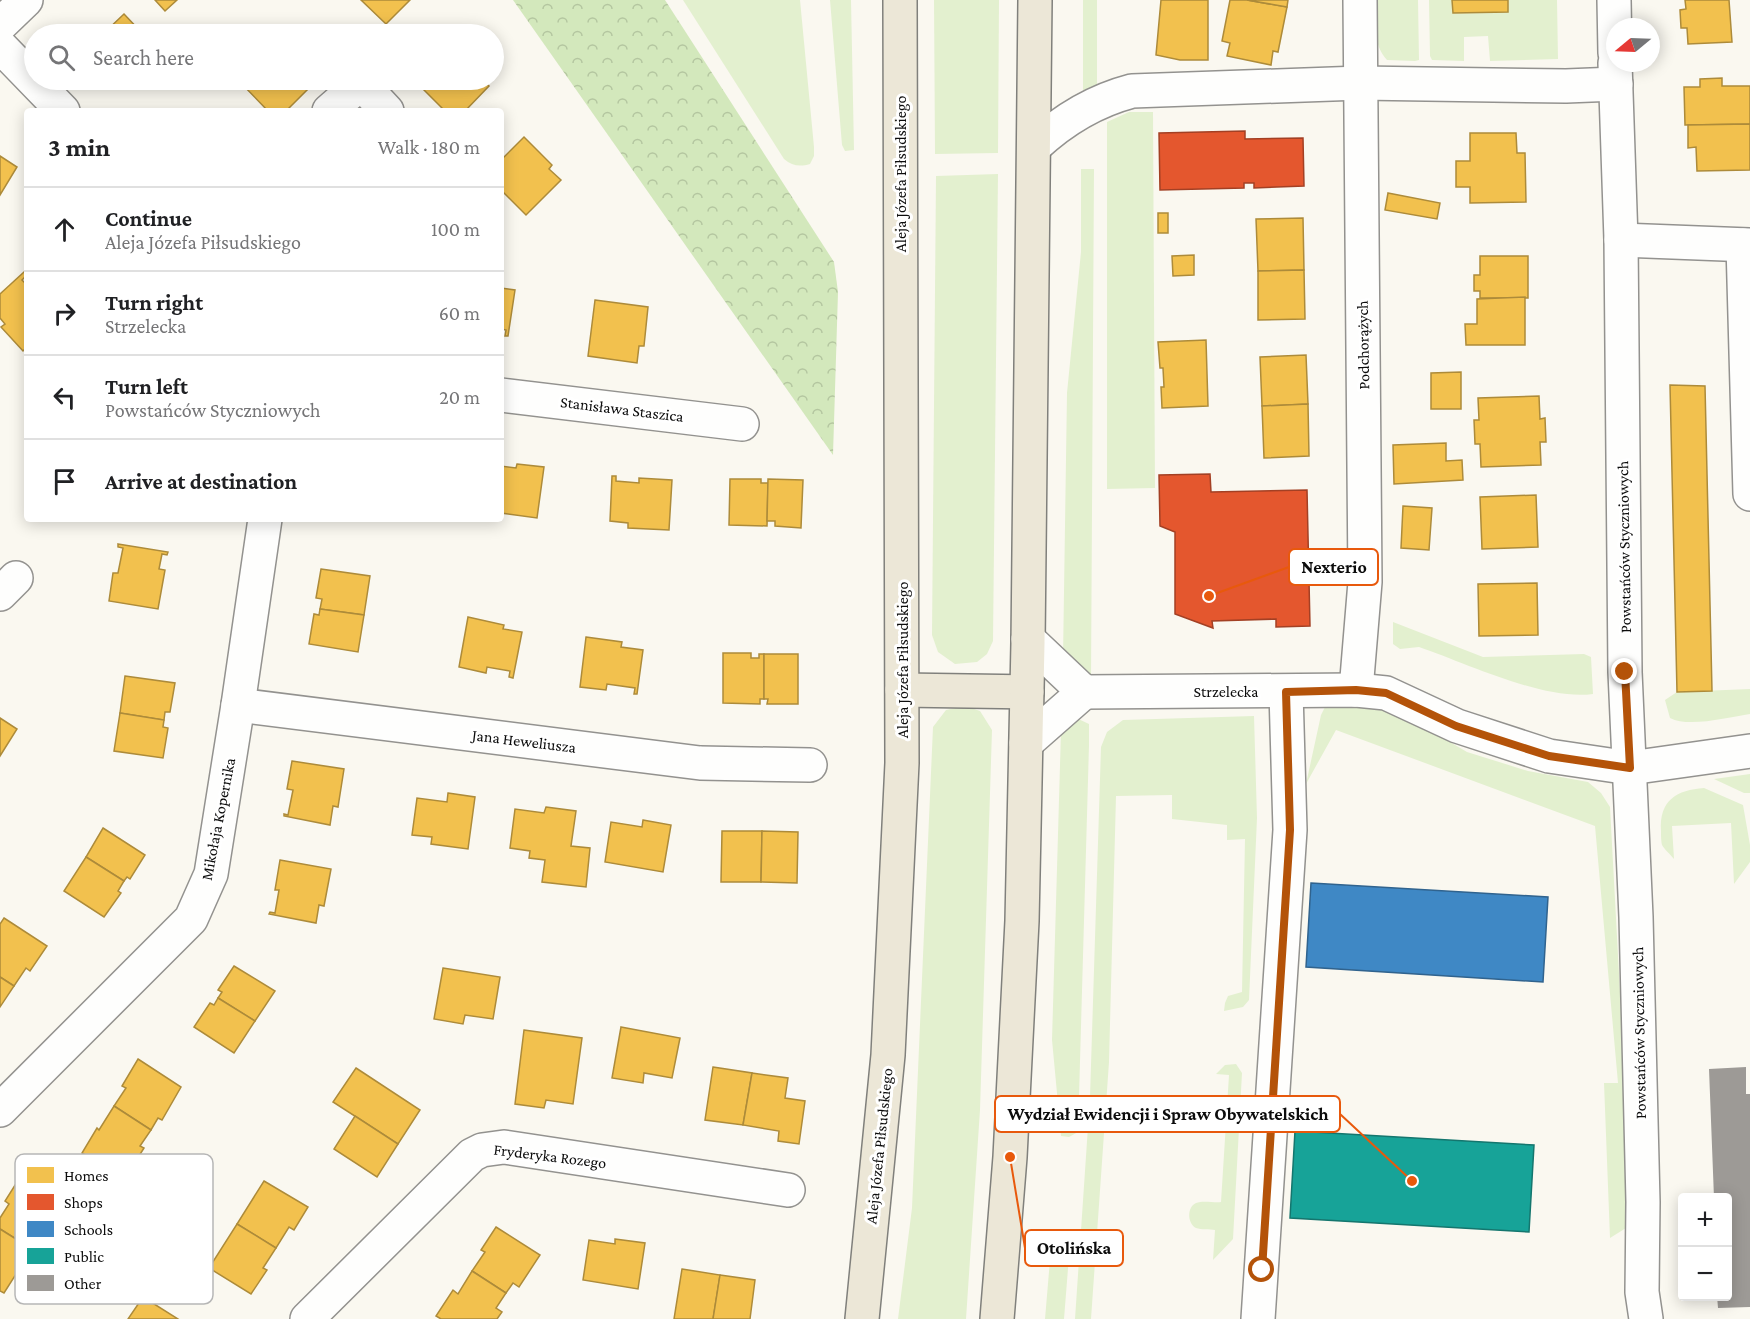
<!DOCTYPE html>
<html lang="en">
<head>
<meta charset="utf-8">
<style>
  body { margin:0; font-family:"Crimson Pro",serif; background:#f2f2f2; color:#202124 }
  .controls { position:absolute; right:18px; bottom:18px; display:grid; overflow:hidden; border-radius:6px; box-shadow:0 3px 15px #0003 }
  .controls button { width:54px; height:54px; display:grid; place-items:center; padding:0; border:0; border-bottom:2px solid #e0e0e0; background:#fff; color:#202124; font:30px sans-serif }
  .compass { position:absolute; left:1606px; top:18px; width:54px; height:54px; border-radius:50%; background:#fff; box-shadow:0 3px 15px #0003; rotate:251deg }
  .stop { position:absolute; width:18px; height:18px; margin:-14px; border:4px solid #b45309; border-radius:50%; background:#fff }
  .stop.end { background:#b45309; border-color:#fff; box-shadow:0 2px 6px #0008 }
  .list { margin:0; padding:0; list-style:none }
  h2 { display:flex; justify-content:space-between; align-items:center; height:78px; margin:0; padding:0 24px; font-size:26px }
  h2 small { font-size:20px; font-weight:400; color:#757577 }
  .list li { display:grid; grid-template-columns:39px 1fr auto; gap:18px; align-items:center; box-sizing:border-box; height:84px; padding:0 24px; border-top:2px solid #e0e0e0 }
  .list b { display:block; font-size:22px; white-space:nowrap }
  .list p { margin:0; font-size:20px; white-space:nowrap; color:#757577 }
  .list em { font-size:20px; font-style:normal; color:#757577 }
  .icon { flex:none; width:33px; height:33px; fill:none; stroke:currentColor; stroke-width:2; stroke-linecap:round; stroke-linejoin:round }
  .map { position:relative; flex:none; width:1750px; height:1319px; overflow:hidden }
  .search { position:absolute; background:#fff; box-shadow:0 3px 15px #0003; left:24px; top:24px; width:480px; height:66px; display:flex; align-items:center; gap:15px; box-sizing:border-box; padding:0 21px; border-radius:33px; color:#757577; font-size:22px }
  .panel { position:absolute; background:#fff; box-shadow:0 3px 15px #0003; left:24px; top:108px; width:480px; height:414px; border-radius:6px }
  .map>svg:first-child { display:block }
  .grass { fill:#e3f0cf }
  .forest { fill:url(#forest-crowns) }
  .homes { fill:#f2c14e; stroke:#ad8b3a; stroke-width:1.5 }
  .shops { fill:#e4572e; stroke:#a34024; stroke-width:1.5 }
  .schools { fill:#3f88c5; stroke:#30638e; stroke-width:1.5 }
  .public { fill:#17a398; stroke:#14766e; stroke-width:1.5 }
  .building { fill:#9d9a96 }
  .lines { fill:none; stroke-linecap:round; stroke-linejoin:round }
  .minor-casing { stroke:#93928f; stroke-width:36 }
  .major-casing { stroke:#80807c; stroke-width:36 }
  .minor { stroke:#fefefd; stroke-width:33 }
  .major { stroke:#ece7d7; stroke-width:33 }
  .route { stroke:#b45309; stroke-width:8 }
  .labels { text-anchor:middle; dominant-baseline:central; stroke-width:6; stroke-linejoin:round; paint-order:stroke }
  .street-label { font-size:16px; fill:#0c0c0c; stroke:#fff }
  .key { fill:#fff; stroke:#b6b6b6; stroke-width:1.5 }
  .key-label { font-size:16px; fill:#0c0c0c }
  .leader { fill:none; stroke:#e8590c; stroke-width:2 }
  .callout-dot { fill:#e8590c; stroke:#fff; stroke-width:2 }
  .callout { fill:#fff; stroke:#e8590c; stroke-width:2 }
  .callout-label { font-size:18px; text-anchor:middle; font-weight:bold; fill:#0c0c0c }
</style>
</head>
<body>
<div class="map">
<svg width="1750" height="1319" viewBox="0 0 1750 1319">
  <defs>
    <pattern id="forest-crowns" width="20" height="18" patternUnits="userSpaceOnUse" patternTransform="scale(1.5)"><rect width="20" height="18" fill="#d3e8bc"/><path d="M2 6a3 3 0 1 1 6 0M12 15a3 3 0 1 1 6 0" fill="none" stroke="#b4c6a0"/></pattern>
  </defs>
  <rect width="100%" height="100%" fill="#faf8f0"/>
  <g class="grass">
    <path d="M683,0H800L814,147V156L810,164C800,167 792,166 784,159Z"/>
    <polygon points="830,0 851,0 854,150 845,151 842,145"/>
    <polygon points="934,0 999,0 998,153 935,154"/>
    <polygon points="1083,0 1097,0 1097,88 1086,94 1083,90"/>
    <path d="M1375,0H1418L1419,60L1415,61L1387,60C1372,43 1375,21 1375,0Z"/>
    <polygon points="1429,0 1452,0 1453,13 1508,12 1508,0 1557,0 1558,59 1490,61 1488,36 1464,37 1464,61 1432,60 1430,56"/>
    <polygon points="1129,112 1153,112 1155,488 1107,489 1107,122"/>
    <polygon points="1081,169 1094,169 1091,681 1063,658 1067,393 1081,252"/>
    <polygon points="998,174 993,641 987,654 977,662 955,664 938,652 932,635 936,176"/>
    <path d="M1393,622L1483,657L1584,654L1591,657L1593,694C1544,701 1466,663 1419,647L1400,649L1393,644Z"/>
    <path d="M1750,689V714C1729,717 1689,728 1670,718L1665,700L1677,692Z"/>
    <polygon points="1353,701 1385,708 1416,722 1467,752 1528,771 1588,782 1601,793 1610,807 1622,1029 1626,1228 1610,1238 1604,1083 1618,1083 1595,826 1336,730 1306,784 1321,715 1325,707"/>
    <polygon points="965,706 980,711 992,730 980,1110 966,1319 898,1319 912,1208 933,727 946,710"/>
    <polygon points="1072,716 1089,724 1089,745 1078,1132 1069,1137 1061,1136 1052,1040 1061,731"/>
    <polygon points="1254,716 1257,818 1249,1000 1243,1007 1224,1011 1225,1003 1228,996 1242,992 1245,839 1227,840 1227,825 1172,819 1172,795 1116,796 1109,1062 1091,1319 1075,1319 1090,1097 1101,747 1107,732 1123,720"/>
    <polygon points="1750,774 1750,793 1744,793 1714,779"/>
    <path d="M1704,788L1743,805L1750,845V862L1734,884L1731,823L1672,826L1674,859C1671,855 1664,849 1662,845C1661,841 1661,834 1661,831C1659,800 1677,790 1704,788Z"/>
    <path d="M1236,1064L1242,1073L1233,1239L1213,1260L1215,1230C1210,1229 1201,1230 1196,1228C1187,1223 1187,1207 1196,1203C1203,1200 1214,1203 1221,1202L1229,1075L1216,1074L1225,1065Z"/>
    <polygon points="1051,1248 1061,1250 1069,1256 1064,1319 1045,1319"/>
  </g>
  <polygon class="forest" points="513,0 665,0 834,262 838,292 833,455"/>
  <g class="homes">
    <polygon points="155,0 177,0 165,11"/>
    <polygon points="361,0 410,0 386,24"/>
    <polygon points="1161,0 1208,0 1208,60 1180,60 1156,55"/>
    <polygon points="1230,0 1247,0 1287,7 1278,52 1273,51 1271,65 1227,56 1230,43 1222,41"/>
    <polygon points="1247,0 1288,0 1287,7"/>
    <polygon points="1452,0 1508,0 1508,12 1453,13"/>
    <polygon points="1685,0 1729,0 1732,42 1688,44 1687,28 1681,28 1680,10 1686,9"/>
    <polygon points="124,14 143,34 106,34 104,33"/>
    <polygon points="1722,78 1722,86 1750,86 1750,124 1685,125 1684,87 1700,87 1700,79"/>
    <polygon points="247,80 306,80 312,85 286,111 268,111 242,84"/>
    <polygon points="417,80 483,80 489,86 465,111 445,111 415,81"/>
    <polygon points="1750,124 1750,170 1697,171 1696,147 1688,148 1688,125"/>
    <polygon points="1470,133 1516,133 1517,153 1525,153 1526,202 1470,203 1470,187 1456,187 1456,161 1470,161"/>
    <polygon points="524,137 552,165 549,169 561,180 526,215 501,190 501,160"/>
    <polygon points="0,156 17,167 0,195"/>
    <polygon points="1388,193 1440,203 1437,219 1385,210"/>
    <rect x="1158" y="213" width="10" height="20"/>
    <polygon points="1303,218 1304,270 1258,271 1256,219"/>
    <polygon points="1194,255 1194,275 1173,276 1172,256"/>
    <polygon points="1480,256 1528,256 1528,298 1480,298 1480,291 1474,291 1474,275 1480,275"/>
    <polygon points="1304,270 1305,319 1258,320 1258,271"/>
    <polygon points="24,272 27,275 22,280 27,285 27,347 23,351 1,327 5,324 0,318 0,294"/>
    <polygon points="501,288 515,290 508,336 505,336 506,330 501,329"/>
    <polygon points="1525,297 1525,345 1466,345 1465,324 1477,324 1477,299"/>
    <polygon points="595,300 648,307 644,346 639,346 637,363 588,356"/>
    <polygon points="1206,340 1208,406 1162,408 1161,387 1164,387 1163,368 1160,368 1158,342"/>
    <polygon points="1306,355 1308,404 1262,406 1260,357"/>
    <polygon points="1461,372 1461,409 1431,409 1431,373"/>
    <polygon points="1670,385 1705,386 1712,691 1677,692"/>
    <polygon points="1539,396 1540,419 1545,418 1546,442 1540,442 1541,465 1481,467 1480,444 1475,444 1474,420 1479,420 1478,398"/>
    <polygon points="1308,404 1309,456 1264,458 1262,406"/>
    <polygon points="1446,443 1446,461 1462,460 1463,480 1394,484 1393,445"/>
    <polygon points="517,464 544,467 537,518 501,513 501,466 516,468"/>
    <polygon points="612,476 616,476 616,481 639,483 639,478 672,480 669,530 628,528 628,523 610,521"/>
    <polygon points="730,479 761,479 761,483 768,483 767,526 729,525"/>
    <polygon points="768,479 803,480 801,528 775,526 775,521 767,521"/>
    <polygon points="1536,495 1538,547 1482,549 1480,497"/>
    <polygon points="1403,506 1432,508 1429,550 1401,548"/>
    <polygon points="118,544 168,552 167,555 162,554 159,569 165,570 158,609 109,601 113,573 118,573 123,548 118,547"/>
    <polygon points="321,569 370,576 364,615 320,609 322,599 316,598"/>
    <polygon points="1537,583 1538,635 1479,636 1478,584"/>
    <polygon points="320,609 364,615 358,652 309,644 314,614 319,615"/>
    <polygon points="468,617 504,625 503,629 522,632 513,678 509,677 510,671 487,667 486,673 459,667"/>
    <polygon points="586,637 622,642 621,647 643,650 637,694 634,694 635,688 607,684 606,690 580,687"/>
    <polygon points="723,653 751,653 751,658 759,658 759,654 764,654 764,699 760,699 760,704 723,703"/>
    <polygon points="764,654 798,654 798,704 767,704 768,699 764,699"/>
    <polygon points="125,676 175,683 170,712 165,712 164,720 120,713"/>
    <polygon points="120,713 164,720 163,727 168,728 163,758 114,751"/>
    <polygon points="0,718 17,729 0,756"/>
    <polygon points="292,761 344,769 338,807 333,806 330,825 284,816 284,814 288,815 293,790 287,789"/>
    <polygon points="448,793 475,797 468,849 431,844 432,837 412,835 417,798 447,802"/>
    <polygon points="546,807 576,811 571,846 590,848 586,887 542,882 545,860 529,858 530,851 510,848 515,809 544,813"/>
    <polygon points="643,820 671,825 663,872 605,862 611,822 642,827"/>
    <polygon points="103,828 145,855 130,879 127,877 124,881 86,857"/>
    <polygon points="722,831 762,831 761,882 721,882"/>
    <polygon points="762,831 798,832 797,883 761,882"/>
    <polygon points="86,857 124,881 118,891 121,893 104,917 64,891"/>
    <polygon points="280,860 331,869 324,906 319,905 316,923 269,914 270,912 275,913 279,890 275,890"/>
    <polygon points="4,918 47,946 30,971 26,968 14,986 0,977 0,924"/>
    <polygon points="234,966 275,991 255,1021 218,998 222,992 218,990"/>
    <polygon points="443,968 500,977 493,1019 465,1015 463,1024 434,1019"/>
    <polygon points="0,977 14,986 0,1007"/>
    <polygon points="218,998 255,1021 234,1053 194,1027 210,1003 214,1005"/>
    <polygon points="621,1027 680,1038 672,1078 644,1073 643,1083 612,1078"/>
    <polygon points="524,1030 582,1038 573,1104 546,1100 544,1108 515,1104"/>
    <polygon points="138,1059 181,1087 162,1120 158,1118 151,1130 114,1106 126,1088 122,1086"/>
    <polygon points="713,1067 752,1073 743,1125 705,1120"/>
    <polygon points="356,1068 420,1110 398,1144 333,1102"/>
    <polygon points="752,1073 788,1078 785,1098 805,1101 799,1144 778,1141 779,1131 743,1125"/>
    <polygon points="114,1106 151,1130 140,1146 144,1148 124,1180 82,1153 97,1128 99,1130"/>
    <polygon points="355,1116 398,1144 377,1177 334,1149"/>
    <polygon points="264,1181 308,1207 294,1230 289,1227 276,1248 237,1224"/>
    <polygon points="17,1182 59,1208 32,1249 0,1229 0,1218 9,1204 5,1201"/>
    <polygon points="237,1224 276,1248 263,1268 267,1270 251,1294 209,1268"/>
    <polygon points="496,1227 540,1255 519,1287 513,1283 506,1293 472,1271 485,1252 481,1250"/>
    <polygon points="0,1229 32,1249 4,1293 0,1291"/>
    <polygon points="615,1239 645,1243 638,1289 583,1280 589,1240 615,1244"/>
    <polygon points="682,1269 720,1275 713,1319 674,1319"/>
    <polygon points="472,1271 506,1293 496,1308 502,1312 497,1319 441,1319 436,1316 453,1290 458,1294"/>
    <polygon points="720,1275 755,1280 750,1319 713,1319"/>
    <polygon points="143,1297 178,1319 128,1319"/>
  </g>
  <g class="shops">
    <polygon points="1245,131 1245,139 1303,138 1304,186 1254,188 1254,183 1244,183 1244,188 1160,190 1159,133"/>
    <polygon points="1210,474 1211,492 1307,490 1310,626 1276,627 1276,619 1212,621 1213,628 1175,614 1175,532 1160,526 1159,475"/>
  </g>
  <polygon class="schools" points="1311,883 1548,897 1543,982 1306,967"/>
  <polygon class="public" points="1295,1131 1534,1145 1529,1232 1290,1218"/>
  <polygon class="building" points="1746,1067 1746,1094 1750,1094 1750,1307 1718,1308 1717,1296 1728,1296 1728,1198 1714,1198 1709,1069"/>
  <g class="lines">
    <g class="minor-casing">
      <g id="minor">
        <polyline points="1614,0 1615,53"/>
        <polyline points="0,25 26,0"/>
        <polyline points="0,46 63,111"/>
        <polyline points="1615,63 1621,240 1625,672 1636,917 1643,1202 1642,1292 1646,1319"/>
        <polyline points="329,111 361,83 387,111"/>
        <path d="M1035,146C1064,119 1094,101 1132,91L1360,83L1566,86L1616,84"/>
        <polyline points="1621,240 1750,245"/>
        <polyline points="1743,245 1750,494"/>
        <polyline points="501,395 742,424"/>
        <polyline points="0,594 16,578"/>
        <polyline points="1356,690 1365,582 1360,0"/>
        <polyline points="1084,692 1356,690 1386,693 1457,726 1549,756 1630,768 1750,751"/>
        <polyline points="238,705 700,763 810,765"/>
        <polyline points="1026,743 1084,692 1028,639"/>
        <polyline points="0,1110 191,919 211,874 238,705 265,519"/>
        <polyline points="307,1319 472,1155 482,1150 504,1147 788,1190"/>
        <polyline points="1258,1319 1290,830 1286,692"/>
      </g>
    </g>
    <g class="major-casing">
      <g id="major">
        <polyline points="902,690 1027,692"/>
        <polyline points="862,1319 888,1055 902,763 900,0"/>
        <polyline points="997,1319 1010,1157 1022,921 1028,643 1035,0"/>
      </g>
    </g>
    <use href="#minor" class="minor"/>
    <use href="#major" class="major"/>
  </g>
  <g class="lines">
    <polyline class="route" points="1262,1270 1290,830 1286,692 1356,690 1386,693 1456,726 1549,756 1630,768 1625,672"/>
  </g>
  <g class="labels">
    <g class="street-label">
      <text transform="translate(900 174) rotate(-90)">Aleja Józefa Piłsudskiego</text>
      <text transform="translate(1363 345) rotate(-91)">Podchorążych</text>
      <text transform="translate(622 409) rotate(7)">Stanisława Staszica</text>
      <text transform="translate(1624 547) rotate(-91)">Powstańców Styczniowych</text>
      <text transform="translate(902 660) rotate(-90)">Aleja Józefa Piłsudskiego</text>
      <text x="1226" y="691">Strzelecka</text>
      <text transform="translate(524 741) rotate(7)">Jana Heweliusza</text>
      <text transform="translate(218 819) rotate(-79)">Mikołaja Kopernika</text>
      <text transform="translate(1639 1033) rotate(-91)">Powstańców Styczniowych</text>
      <text transform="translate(879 1146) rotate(-84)">Aleja Józefa Piłsudskiego</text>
      <text transform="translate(550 1156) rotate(7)">Fryderyka Rozego</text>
    </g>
  </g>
  <rect x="15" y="1154" width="198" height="150" rx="9" class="key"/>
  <rect x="27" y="1167" width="27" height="16" fill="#f2c14e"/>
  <rect x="27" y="1194" width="27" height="16" fill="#e4572e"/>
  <rect x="27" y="1221" width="27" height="16" fill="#3f88c5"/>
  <rect x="27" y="1248" width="27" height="16" fill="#17a398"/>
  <rect x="27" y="1275" width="27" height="16" fill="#9d9a96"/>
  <g class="key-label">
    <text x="64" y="1181">Homes</text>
    <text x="64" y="1208">Shops</text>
    <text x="64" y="1235">Schools</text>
    <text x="64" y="1262">Public</text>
    <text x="64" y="1289">Other</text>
  </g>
  <path class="leader" d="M1209 596L1289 567M1412 1181L1340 1114M1010 1157L1025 1248"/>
  <g class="callout-dot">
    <circle cx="1209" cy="596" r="6"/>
    <circle cx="1412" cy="1181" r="6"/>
    <circle cx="1010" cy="1157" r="6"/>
  </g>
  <g class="callout">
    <rect x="1289" y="549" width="89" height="36" rx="6"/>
    <rect x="995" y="1096" width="345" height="36" rx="6"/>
    <rect x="1025" y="1230" width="98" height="36" rx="6"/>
  </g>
  <g class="callout-label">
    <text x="1334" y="573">Nexterio</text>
    <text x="1168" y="1120">Wydział Ewidencji i Spraw Obywatelskich</text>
    <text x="1074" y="1254">Otolińska</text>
  </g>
</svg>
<div class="controls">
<button>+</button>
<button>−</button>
</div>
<svg class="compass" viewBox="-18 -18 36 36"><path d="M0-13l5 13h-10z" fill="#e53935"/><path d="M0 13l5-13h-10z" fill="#757577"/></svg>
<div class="stop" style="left:1262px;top:1270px"></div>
<div class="stop end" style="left:1625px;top:672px"></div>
<div class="search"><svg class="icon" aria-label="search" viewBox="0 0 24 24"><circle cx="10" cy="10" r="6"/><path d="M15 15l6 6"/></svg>Search here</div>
<section class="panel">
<h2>3 min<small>Walk · 180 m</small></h2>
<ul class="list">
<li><svg class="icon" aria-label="ahead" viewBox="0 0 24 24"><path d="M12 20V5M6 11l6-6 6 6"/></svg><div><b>Continue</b><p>Aleja Józefa Piłsudskiego</p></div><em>100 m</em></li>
<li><svg class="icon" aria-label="right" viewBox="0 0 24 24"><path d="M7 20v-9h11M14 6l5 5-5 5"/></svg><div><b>Turn right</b><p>Strzelecka</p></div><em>60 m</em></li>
<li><svg class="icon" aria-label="left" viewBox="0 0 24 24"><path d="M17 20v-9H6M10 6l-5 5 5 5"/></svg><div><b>Turn left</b><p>Powstańców Styczniowych</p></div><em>20 m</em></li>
<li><svg class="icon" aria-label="arrive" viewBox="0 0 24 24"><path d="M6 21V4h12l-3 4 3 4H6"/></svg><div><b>Arrive at destination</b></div></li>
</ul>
</section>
</div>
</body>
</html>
